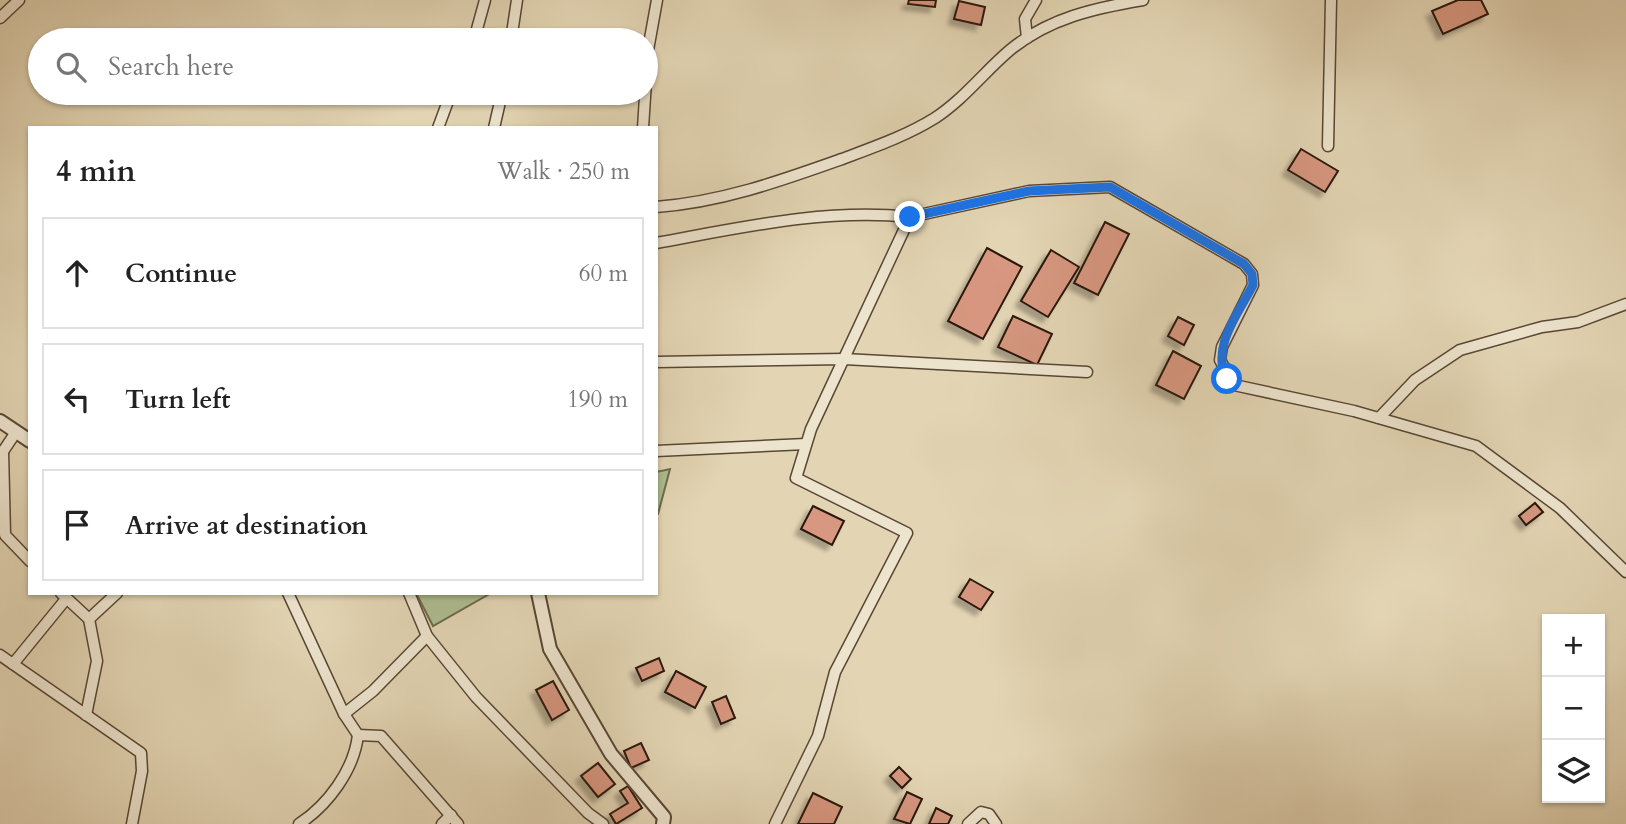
<!DOCTYPE html>
<html lang="en">
<head>
<meta charset="utf-8">
<style>
  body { margin:0; font-family:Cardo,serif; background:#f6f6f6; color:#222 }
  .controls { position:absolute; right:21px; bottom:21px; display:grid; overflow:hidden; border-radius:0px; box-shadow:0 2px 5px #0004 }
  .controls button { width:63px; height:63px; display:grid; place-items:center; padding:0; border:0; border-bottom:2px solid #e0e0e0; background:#fff; color:#222; font:35px sans-serif }
  .stop { position:absolute; width:21px; height:21px; margin:-16px; border:5px solid #1a73e8; border-radius:50%; background:#fff }
  .stop.end { background:#1a73e8; border-color:#fff; box-shadow:0 2px 7px #0008 }
  .list { margin:0; padding:0; list-style:none }
  h2 { display:flex; justify-content:space-between; align-items:center; height:91px; margin:0; padding:0 28px; font-size:30px }
  h2 small { font-size:23px; font-weight:400; color:#767676 }
  .list li { display:grid; grid-template-columns:46px 1fr auto; gap:21px; align-items:center; box-sizing:border-box; height:112px; margin:0 14px 14px; padding:0 14px; border:2px solid #e0e0e0; border-radius:0px }
  .list b { display:block; font-size:26px; white-space:nowrap }
  .list em { font-size:23px; font-style:normal; color:#767676 }
  .icon { flex:none; width:38px; height:38px; fill:none; stroke:currentColor; stroke-width:2; stroke-linecap:round; stroke-linejoin:round }
  .map { position:relative; flex:none; width:1626px; height:824px; overflow:hidden }
  .search { position:absolute; background:#fff; box-shadow:0 2px 5px #0004; left:28px; top:28px; width:630px; height:77px; display:flex; align-items:center; gap:18px; box-sizing:border-box; padding:0 24px; border-radius:38px; color:#767676; font-size:26px }
  .panel { position:absolute; background:#fff; box-shadow:0 2px 5px #0004; left:28px; top:126px; width:630px; height:469px; border-radius:0px }
  .map>svg:first-child { display:block }
  .green { fill:#aebe91; stroke:#6c6b4d; stroke-width:2 }
  .building { fill:#d79780; stroke:#2a1809; stroke-width:2; filter:url(#shadow) }
  .lines { fill:none; stroke-linecap:round; stroke-linejoin:round }
  .minor-casing { stroke:#584734; stroke-width:13 }
  .tertiary-casing { stroke:#584734; stroke-width:16 }
  .minor { stroke:#ede4ce; stroke-width:10 }
  .tertiary { stroke:#ede4ce; stroke-width:12 }
  .route { stroke:#1a73e8; stroke-width:9 }
</style>
</head>
<body>
<div class="map">
<svg width="1626" height="824" viewBox="0 0 1626 824">
  <defs>
    <filter id="shadow"><feDropShadow dx="-5.5" dy="5.5" stdDeviation="2" flood-color="#0004"/></filter>
  </defs>
  <rect width="100%" height="100%" fill="#e3d5b4"/>
  <filter id="stains"><feTurbulence type="fractalNoise" baseFrequency=".00286" numOctaves="4"/><feColorMatrix values="0 0 0 0 .2 0 0 0 0 .09 0 0 0 0 .02 0 0 0 .5 -.17"/></filter>
  <radialGradient id="worn" r=".72"><stop offset=".6" stop-color="#630" stop-opacity="0"/><stop offset="1" stop-color="#630" stop-opacity=".3"/></radialGradient>
  <g class="green">
    <polygon points="670,469 658,514 656,514 656,472"/>
    <polygon points="416,593 491,593 433,626"/>
  </g>
  <g class="building">
    <polygon points="909,0 936,0 935,7 908,4"/>
    <polygon points="1458,0 1481,0 1488,14 1443,34 1432,11"/>
    <polygon points="959,1 985,7 981,25 954,19"/>
    <polygon points="1301,149 1338,171 1325,192 1288,170"/>
    <polygon points="1105,222 1129,234 1098,295 1074,283"/>
    <polygon points="987,248 1022,267 983,339 948,321"/>
    <polygon points="1051,250 1079,267 1048,317 1021,301"/>
    <polygon points="1013,316 1052,334 1037,365 998,347"/>
    <polygon points="1178,317 1194,325 1184,345 1168,336"/>
    <polygon points="1173,351 1201,366 1184,399 1156,385"/>
    <polygon points="1535,503 1543,512 1526,525 1519,516"/>
    <polygon points="813,506 844,521 832,545 801,529"/>
    <polygon points="970,579 993,592 981,610 959,597"/>
    <polygon points="659,658 664,671 642,681 636,668"/>
    <polygon points="676,671 706,687 695,708 665,692"/>
    <polygon points="553,681 569,710 552,720 536,690"/>
    <polygon points="726,696 735,718 721,724 712,702"/>
    <polygon points="641,743 649,760 631,768 624,751"/>
    <polygon points="598,763 615,784 598,797 581,776"/>
    <polygon points="899,767 911,779 902,788 890,776"/>
    <polygon points="628,786 642,808 616,824 610,814 628,803 620,791"/>
    <polygon points="907,792 922,799 910,824 894,819"/>
    <polygon points="813,793 842,807 834,824 798,824"/>
    <polygon points="936,808 952,816 948,824 929,824"/>
  </g>
  <g class="lines">
    <g class="minor-casing">
      <g id="minor">
        <polyline points="0,18 19,0"/>
        <polyline points="1027,38 1025,19 1036,0"/>
        <polyline points="474,40 485,0"/>
        <polyline points="511,40 517,0"/>
        <polyline points="438,128 451,93"/>
        <polyline points="494,128 502,93"/>
        <polyline points="643,128 648,50 657,0"/>
        <polyline points="1328,146 1331,0"/>
        <path d="M656,207C722,202 780,181 842,159C874,147 906,136 935,118C964,99 984,72 1010,50C1049,18 1095,8 1143,0"/>
        <polyline points="910,217 1029,191 1110,187 1244,264 1252,274 1253,285 1222,347 1220,360 1234,385 1354,411 1476,446 1560,508 1626,572"/>
        <path d="M656,243C739,228 825,208 910,217L811,429L796,478L907,533L835,672L818,736L775,824"/>
        <polyline points="656,362 844,359 1087,372"/>
        <polyline points="1379,418 1415,380 1460,350 1542,327 1578,322 1626,304"/>
        <polyline points="3,451 5,535 30,561"/>
        <polyline points="656,451 806,444"/>
        <polyline points="0,456 16,432"/>
        <polyline points="61,593 89,619 97,661 86,715"/>
        <path d="M288,593L344,714L358,735C354,770 328,805 299,824"/>
        <polyline points="409,593 427,636 476,697 588,813 603,824"/>
        <polyline points="89,619 117,593"/>
        <polyline points="0,655 141,753 142,771 132,824"/>
        <polyline points="13,664 66,599"/>
        <polyline points="344,714 373,691 427,636"/>
        <polyline points="358,735 381,736 458,824"/>
        <polyline points="442,824 451,815"/>
        <polyline points="968,824 981,812 989,814 996,824"/>
      </g>
    </g>
    <g class="tertiary-casing">
      <g id="tertiary">
        <polyline points="0,421 30,441"/>
        <polyline points="538,593 550,649 611,754 664,817 663,824"/>
      </g>
    </g>
    <use href="#minor" class="minor"/>
    <use href="#tertiary" class="tertiary"/>
  </g>
  <g class="lines">
    <path class="route" d="M910,217L1029,191L1110,187L1244,264L1252,274L1253,285C1239,313 1210,348 1227,379"/>
  </g>
  <rect width="100%" height="100%" filter="url(#stains)"/>
  <rect width="100%" height="100%" fill="url(#worn)"/>
</svg>
<div class="controls">
<button>+</button>
<button>−</button>
<button><svg class="icon" aria-label="layers" viewBox="0 0 24 24"><path d="M12 4l9 5-9 5-9-5zM3 14l9 5 9-5"/></svg></button>
</div>
<div class="stop" style="left:1227px;top:379px"></div>
<div class="stop end" style="left:910px;top:217px"></div>
<div class="search"><svg class="icon" aria-label="search" viewBox="0 0 24 24"><circle cx="10" cy="10" r="6"/><path d="M15 15l6 6"/></svg>Search here</div>
<section class="panel">
<h2>4 min<small>Walk · 250 m</small></h2>
<ul class="list">
<li><svg class="icon" aria-label="ahead" viewBox="0 0 24 24"><path d="M12 20V5M6 11l6-6 6 6"/></svg><div><b>Continue</b></div><em>60 m</em></li>
<li><svg class="icon" aria-label="left" viewBox="0 0 24 24"><path d="M17 20v-9H6M10 6l-5 5 5 5"/></svg><div><b>Turn left</b></div><em>190 m</em></li>
<li><svg class="icon" aria-label="arrive" viewBox="0 0 24 24"><path d="M6 21V4h12l-3 4 3 4H6"/></svg><div><b>Arrive at destination</b></div></li>
</ul>
</section>
</div>
</body>
</html>
